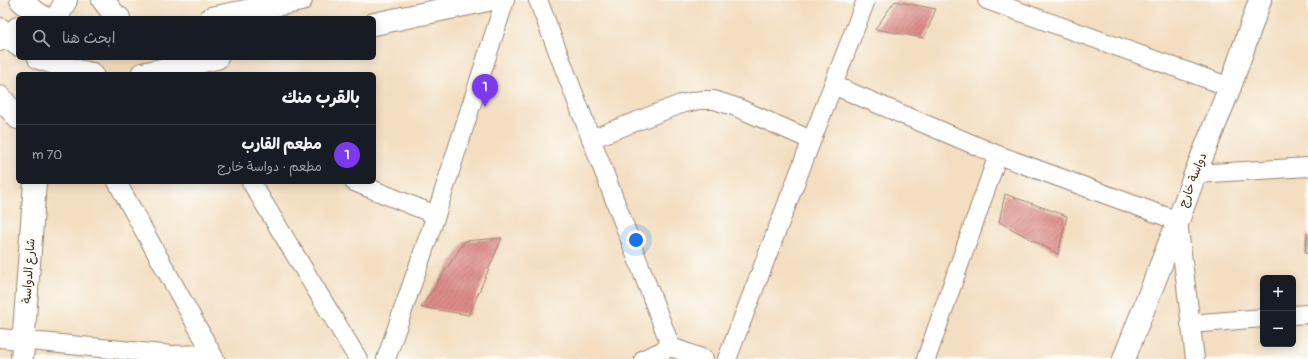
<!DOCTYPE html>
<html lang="ar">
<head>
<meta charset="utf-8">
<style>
  body { margin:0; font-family:Pangolin,"Playpen Sans Arabic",sans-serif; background:#20242c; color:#f1f3f6; direction:rtl }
  .controls { position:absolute; right:12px; bottom:12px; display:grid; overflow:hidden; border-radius:6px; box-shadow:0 2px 10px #0003 }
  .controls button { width:36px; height:36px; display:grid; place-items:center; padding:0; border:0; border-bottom:1px solid #363941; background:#171b24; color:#f1f3f6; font:20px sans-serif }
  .you { position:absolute; left:636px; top:240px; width:14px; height:14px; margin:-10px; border:3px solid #fff; border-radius:50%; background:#1a73e8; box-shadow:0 0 0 6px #1a73e833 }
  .badge { display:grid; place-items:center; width:26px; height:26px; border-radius:50%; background:#7c3aed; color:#fff; font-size:13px; font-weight:700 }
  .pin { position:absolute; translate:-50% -33px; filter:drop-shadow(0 1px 2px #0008) }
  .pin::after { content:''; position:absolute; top:21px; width:14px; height:12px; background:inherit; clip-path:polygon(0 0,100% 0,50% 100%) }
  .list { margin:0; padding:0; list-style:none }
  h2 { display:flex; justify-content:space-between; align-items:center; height:52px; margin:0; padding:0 16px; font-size:17px }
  h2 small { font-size:13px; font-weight:400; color:#9ea1a6 }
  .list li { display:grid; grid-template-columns:26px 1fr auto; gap:12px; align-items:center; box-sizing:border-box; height:60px; padding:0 16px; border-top:1px solid #363941 }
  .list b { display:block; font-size:15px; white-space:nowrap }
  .list p { margin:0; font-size:13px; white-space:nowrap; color:#9ea1a6 }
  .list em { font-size:13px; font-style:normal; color:#9ea1a6 }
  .icon { flex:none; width:22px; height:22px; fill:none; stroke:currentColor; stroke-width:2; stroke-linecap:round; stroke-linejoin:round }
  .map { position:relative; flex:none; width:1308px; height:359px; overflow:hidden; direction:ltr }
  .search { position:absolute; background:#171b24; box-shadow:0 2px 10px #0003; left:16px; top:16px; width:360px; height:44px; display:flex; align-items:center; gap:10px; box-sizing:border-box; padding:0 14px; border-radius:6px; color:#9ea1a6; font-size:15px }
  .panel { position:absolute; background:#171b24; box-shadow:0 2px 10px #0003; left:16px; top:72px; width:360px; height:112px; border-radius:6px; direction:rtl }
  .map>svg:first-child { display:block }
  .building { fill:url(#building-hatch) }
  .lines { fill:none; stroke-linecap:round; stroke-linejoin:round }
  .minor-casing { stroke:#978470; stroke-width:20 }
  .tertiary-casing { stroke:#978470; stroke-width:24 }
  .minor { stroke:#fff; stroke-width:18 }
  .tertiary { stroke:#fff; stroke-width:22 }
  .labels { text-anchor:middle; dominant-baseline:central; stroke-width:4; stroke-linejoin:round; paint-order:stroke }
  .street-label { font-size:12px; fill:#3b2a1e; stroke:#fdfcf7 }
</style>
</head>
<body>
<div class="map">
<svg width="1308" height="359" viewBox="0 0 1308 359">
  <defs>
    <pattern id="building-hatch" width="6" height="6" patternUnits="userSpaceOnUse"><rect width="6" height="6" fill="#dd8c88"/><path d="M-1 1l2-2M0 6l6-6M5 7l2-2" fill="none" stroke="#b4736f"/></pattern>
  </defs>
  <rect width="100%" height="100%" fill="#fdfcf7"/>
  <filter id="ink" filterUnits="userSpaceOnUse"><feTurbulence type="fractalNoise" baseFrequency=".025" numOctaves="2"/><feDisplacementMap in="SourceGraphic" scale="8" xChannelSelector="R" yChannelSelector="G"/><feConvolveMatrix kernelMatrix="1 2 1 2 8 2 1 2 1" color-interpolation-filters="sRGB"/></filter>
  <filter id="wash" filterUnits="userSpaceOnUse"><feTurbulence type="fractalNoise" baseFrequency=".012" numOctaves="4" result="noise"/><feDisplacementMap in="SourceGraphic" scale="16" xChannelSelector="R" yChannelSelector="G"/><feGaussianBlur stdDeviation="0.9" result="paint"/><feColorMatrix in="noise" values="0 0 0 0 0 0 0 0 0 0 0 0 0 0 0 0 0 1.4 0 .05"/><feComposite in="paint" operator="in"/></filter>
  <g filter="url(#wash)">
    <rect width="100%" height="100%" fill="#f3dec1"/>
    <g id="blocks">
      <g class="building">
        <polygon points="895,1 936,9 924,38 875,29"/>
        <polygon points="1005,194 1067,216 1058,254 999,222"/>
        <polygon points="1307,233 1308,233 1308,253 1305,253"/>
        <polygon points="502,238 469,315 421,307 465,241"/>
      </g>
    </g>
  </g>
  <g filter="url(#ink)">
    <use href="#blocks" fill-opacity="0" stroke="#978470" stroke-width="1"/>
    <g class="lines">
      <g class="minor-casing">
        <g id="minor">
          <polyline points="538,0 671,347"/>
          <polyline points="987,0 1230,87"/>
          <polyline points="0,42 18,25"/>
          <polyline points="833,85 998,155 1178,221 1195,359"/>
          <polyline points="591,139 681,104 700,100 714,100 736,107 811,140"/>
          <polyline points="1195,174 1308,167"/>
          <polyline points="117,182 215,359"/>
          <polyline points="251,182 358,359"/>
          <polyline points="354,182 436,215"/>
          <polyline points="1293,315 1308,314"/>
          <polyline points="1190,324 1263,318"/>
          <polyline points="0,338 172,355 212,354"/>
          <polyline points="386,359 436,215 505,0"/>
          <polyline points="644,359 671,347 704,359"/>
          <polyline points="727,359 866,0"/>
          <polyline points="926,359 998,155"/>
        </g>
      </g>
      <g class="tertiary-casing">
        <g id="tertiary">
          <polyline points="21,0 32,10 45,18"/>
          <polyline points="103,0 114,14 119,18"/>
          <polyline points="57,18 66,0"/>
          <polyline points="211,18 301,0"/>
          <polyline points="374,24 488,0"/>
          <polyline points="0,29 18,45"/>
          <polyline points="39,58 78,71 92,74"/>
          <polyline points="142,74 217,58"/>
          <polyline points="0,97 18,118"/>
          <polyline points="22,359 35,182"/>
          <polyline points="1124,359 1178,221 1195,174 1230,87 1260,0"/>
        </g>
      </g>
      <use href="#minor" class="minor"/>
      <use href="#tertiary" class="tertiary"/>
    </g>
  </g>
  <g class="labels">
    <g class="street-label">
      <text transform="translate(1193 180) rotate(-69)">دواسة خارج</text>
      <text transform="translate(29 271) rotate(-86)">شارع الدواسة</text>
    </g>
  </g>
</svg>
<div class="controls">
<button>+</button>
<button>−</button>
</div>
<div class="you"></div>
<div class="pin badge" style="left:485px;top:107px">1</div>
<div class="search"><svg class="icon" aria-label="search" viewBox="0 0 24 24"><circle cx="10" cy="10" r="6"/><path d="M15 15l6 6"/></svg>ابحث هنا</div>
<section class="panel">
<h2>بالقرب منك<small></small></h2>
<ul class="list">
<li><span class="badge">1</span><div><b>مطعم القارب</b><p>مطعم · دواسة خارج</p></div><em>70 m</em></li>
</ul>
</section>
</div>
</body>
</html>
